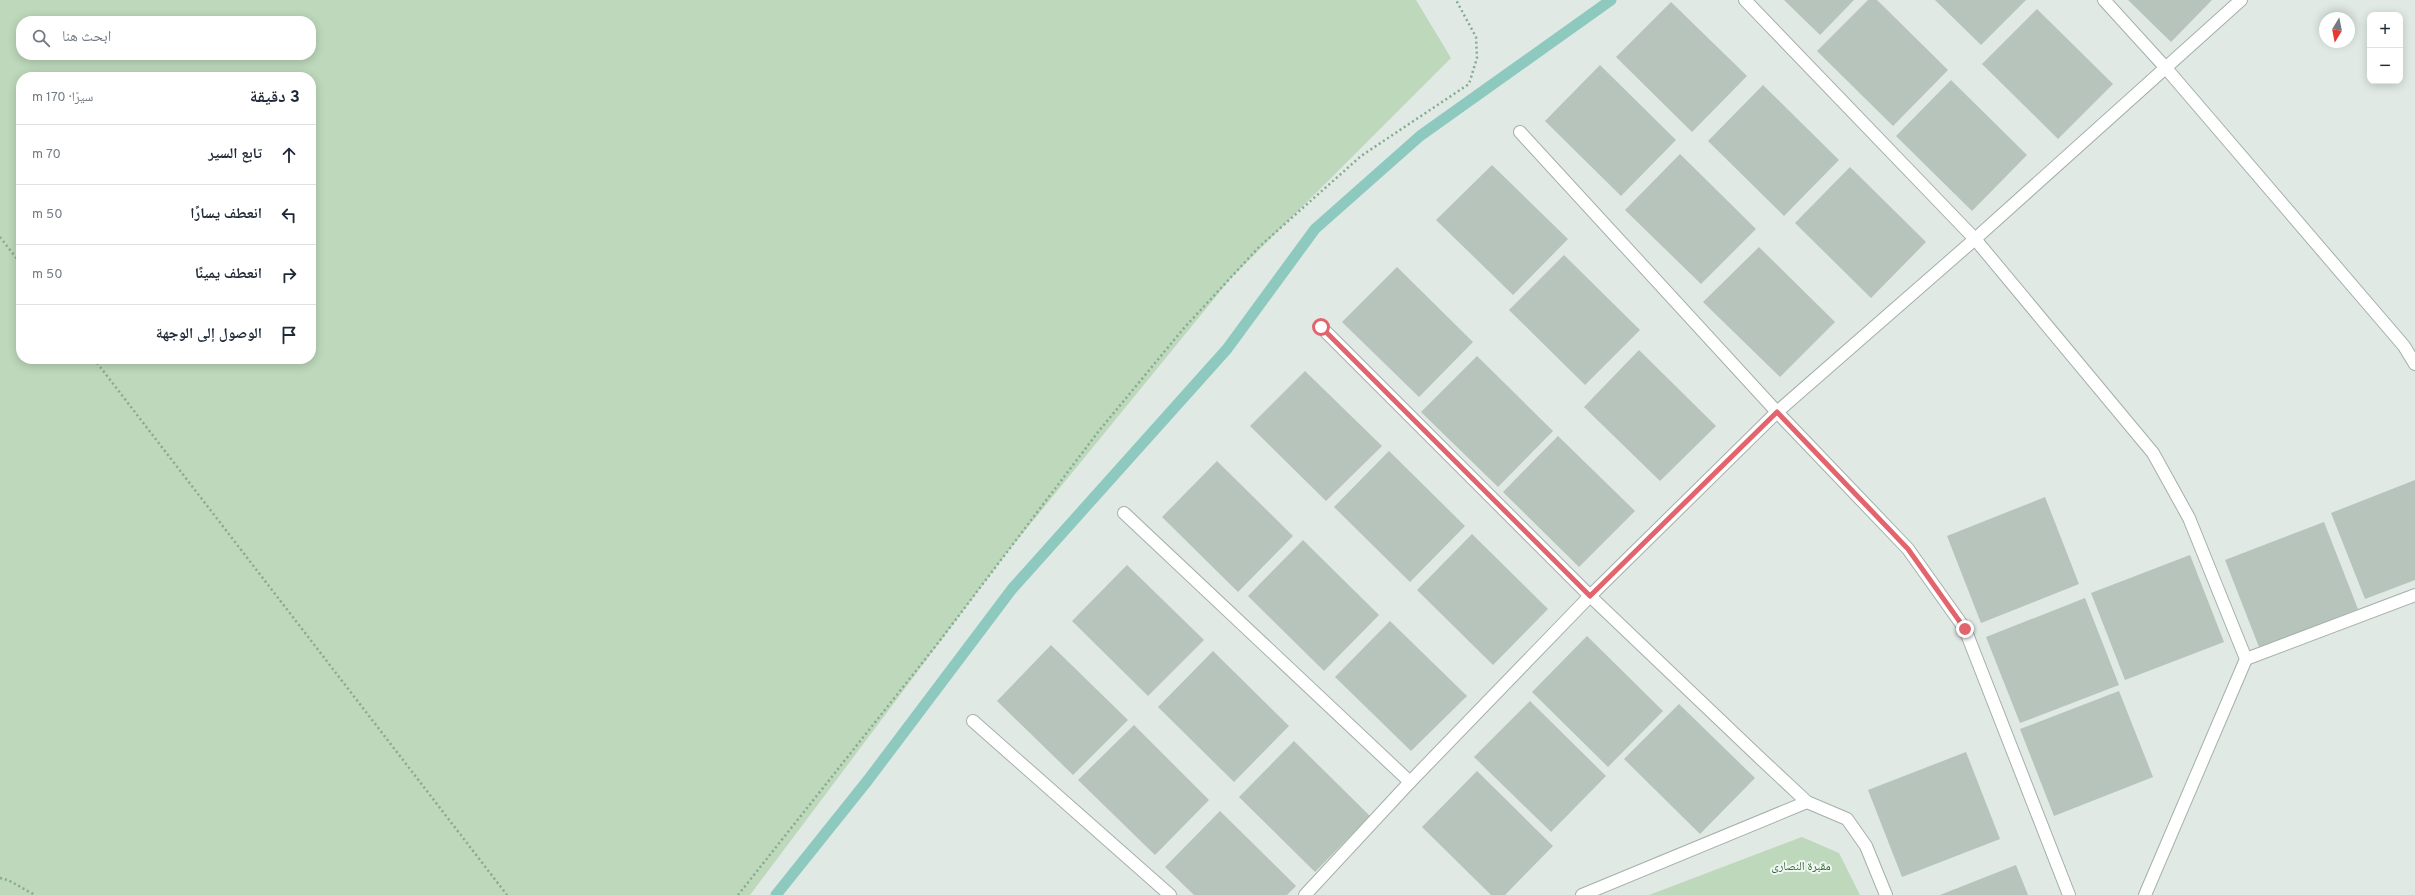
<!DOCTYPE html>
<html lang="ar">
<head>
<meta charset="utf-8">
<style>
  body { margin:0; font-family:Overpass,"Noto Naskh Arabic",sans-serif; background:#f2f2f3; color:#1f2937; direction:rtl }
  .controls { position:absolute; right:12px; top:12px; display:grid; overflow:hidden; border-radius:8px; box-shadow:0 2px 10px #0003 }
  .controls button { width:36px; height:36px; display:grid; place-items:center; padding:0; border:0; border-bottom:1px solid #e0e1e3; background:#fff; color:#1f2937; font:20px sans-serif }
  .compass { position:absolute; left:2319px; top:12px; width:36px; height:36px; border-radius:50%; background:#fff; box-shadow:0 2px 10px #0003; rotate:190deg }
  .stop { position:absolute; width:12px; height:12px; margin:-9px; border:3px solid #e2656e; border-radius:50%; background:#fff }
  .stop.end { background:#e2656e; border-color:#fff; box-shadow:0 1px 4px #0008 }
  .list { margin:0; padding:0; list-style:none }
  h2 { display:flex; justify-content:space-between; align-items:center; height:52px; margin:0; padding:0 16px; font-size:17px }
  h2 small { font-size:13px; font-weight:400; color:#747a83 }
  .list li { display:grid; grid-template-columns:26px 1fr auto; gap:12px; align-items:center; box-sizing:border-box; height:60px; padding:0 16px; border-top:1px solid #e0e1e3 }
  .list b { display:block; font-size:15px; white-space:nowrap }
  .list em { font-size:13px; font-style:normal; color:#747a83 }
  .icon { flex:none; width:22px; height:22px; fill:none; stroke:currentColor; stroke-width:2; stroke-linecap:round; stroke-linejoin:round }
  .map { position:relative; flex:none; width:2415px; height:895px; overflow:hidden; direction:ltr }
  .search { position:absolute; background:#fff; box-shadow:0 2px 10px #0003; left:16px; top:16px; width:300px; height:44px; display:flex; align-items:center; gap:10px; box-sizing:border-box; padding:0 14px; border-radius:16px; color:#747a83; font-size:15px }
  .panel { position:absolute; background:#fff; box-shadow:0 2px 10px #0003; left:16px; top:72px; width:300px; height:292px; border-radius:16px; direction:rtl }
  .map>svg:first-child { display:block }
  .green { fill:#bdd8bb; fill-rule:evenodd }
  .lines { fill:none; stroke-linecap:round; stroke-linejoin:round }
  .stream { stroke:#8ec9c0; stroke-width:11 }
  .building { fill:#b6c4bb }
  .minor-casing { stroke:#a4b0a8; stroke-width:14 }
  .path { stroke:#84aa92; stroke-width:2.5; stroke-dasharray:2 3; stroke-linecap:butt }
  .minor { stroke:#fff; stroke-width:12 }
  .route { stroke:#e2656e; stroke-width:5 }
  .labels { text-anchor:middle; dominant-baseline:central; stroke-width:4; stroke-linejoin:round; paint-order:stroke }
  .park-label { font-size:12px; fill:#326a36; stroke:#f0f6f2 }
</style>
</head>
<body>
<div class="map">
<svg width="2415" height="895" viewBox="0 0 2415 895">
  <rect width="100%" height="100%" fill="#e0e9e3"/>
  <g class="green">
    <path d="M0,0H1416L1451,58L1231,278L1005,555L750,895H0ZM21,21H311V55H21ZM21,77H311V359H21Z"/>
    <polygon points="1802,837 1839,853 1860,895 1649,895"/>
  </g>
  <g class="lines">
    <polyline class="stream" points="776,895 868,780 1012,589 1227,349 1315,229 1420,136 1611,0"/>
  </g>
  <g class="building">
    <polygon points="1784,0 1854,0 1820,35"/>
    <polygon points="1868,0 1877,0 1948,70 1893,126 1817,51"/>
    <polygon points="1935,0 2026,0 1981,45"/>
    <polygon points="2128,0 2212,0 2171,42"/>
    <polygon points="1671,2 1747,76 1692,132 1616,57"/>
    <polygon points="2037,9 2113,84 2058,139 1982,64"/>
    <polygon points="1600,65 1676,140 1621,196 1545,121"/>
    <polygon points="1951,80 2027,155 1972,211 1896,136"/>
    <polygon points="1763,85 1839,160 1784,216 1708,141"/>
    <polygon points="1680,154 1756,229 1701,284 1625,210"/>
    <polygon points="1492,165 1568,239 1513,295 1436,220"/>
    <polygon points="1850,167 1926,242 1871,298 1795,223"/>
    <polygon points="1759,247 1835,322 1780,377 1703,302"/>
    <polygon points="1564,255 1640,330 1585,385 1509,310"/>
    <polygon points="1397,267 1473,342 1419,397 1342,322"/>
    <polygon points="1639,350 1716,426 1660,481 1584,407"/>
    <polygon points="1477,356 1553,431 1498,487 1421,412"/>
    <polygon points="1305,371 1382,446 1326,501 1250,426"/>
    <polygon points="1558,436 1635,511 1579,567 1503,492"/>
    <polygon points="1389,451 1465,526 1410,582 1334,507"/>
    <polygon points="1217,461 1293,536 1238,592 1162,517"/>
    <polygon points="2415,480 2415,580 2365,599 2331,513"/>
    <polygon points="2045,497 2079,584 1981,623 1947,536"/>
    <polygon points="2324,522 2358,609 2259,647 2225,560"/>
    <polygon points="1472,534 1548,609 1493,665 1417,590"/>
    <polygon points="1303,540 1379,615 1324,671 1248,596"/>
    <polygon points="2190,555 2224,642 2125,680 2091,593"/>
    <polygon points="1127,565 1204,640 1148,696 1072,621"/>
    <polygon points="2085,598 2119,685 2020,723 1986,637"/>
    <polygon points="1390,621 1467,696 1411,751 1335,677"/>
    <polygon points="1587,636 1663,711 1608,767 1532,692"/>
    <polygon points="1051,645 1128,720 1073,775 997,701"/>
    <polygon points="1213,651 1289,726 1234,782 1158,707"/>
    <polygon points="2119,691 2153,777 2054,816 2020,729"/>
    <polygon points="1530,701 1606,776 1551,832 1474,757"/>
    <polygon points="1679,704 1755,778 1700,834 1624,759"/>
    <polygon points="1134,725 1209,800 1155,855 1078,780"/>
    <polygon points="1294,741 1370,816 1315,872 1239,797"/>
    <polygon points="1966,752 2000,839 1902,877 1868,790"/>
    <polygon points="1477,771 1553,846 1505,895 1491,895 1422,827"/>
    <polygon points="1220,811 1296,886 1287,895 1194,895 1165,867"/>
    <polygon points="2016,865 2028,895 1940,895"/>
  </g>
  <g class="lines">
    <g class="minor-casing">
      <g id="minor">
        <polyline points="1745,0 1975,239 2153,453 2189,518 2246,659 2145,895"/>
        <polyline points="2104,0 2165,67 2404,346 2415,364"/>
        <polyline points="1520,132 1777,412 1908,549 1965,629 2069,895"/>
        <polyline points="1321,327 1590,596 1761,759 1807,802 1847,819 1866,846 1886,895"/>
        <polyline points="1124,513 1410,782"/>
        <polyline points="2246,659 2415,595"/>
        <polyline points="973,721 1170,895"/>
        <polyline points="1305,895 1410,782 1590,596 1777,412 1975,239 2241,0"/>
        <polyline points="1582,895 1807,802"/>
      </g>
    </g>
    <g class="path">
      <polyline points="0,237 21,264"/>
      <polyline points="94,359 507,895"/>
      <polyline points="0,878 8,880 35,895"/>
      <polyline points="738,895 938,643 1098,432 1184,328 1259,247 1361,156 1469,84 1477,58 1476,37 1456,0"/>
    </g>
    <use href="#minor" class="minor"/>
  </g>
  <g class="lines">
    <polyline class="route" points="1321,327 1590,596 1777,412 1908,549 1965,629"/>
  </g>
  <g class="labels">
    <g class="park-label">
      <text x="1801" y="867">مقبرة النصارى</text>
    </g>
  </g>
</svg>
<div class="controls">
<button>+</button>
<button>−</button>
</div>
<svg class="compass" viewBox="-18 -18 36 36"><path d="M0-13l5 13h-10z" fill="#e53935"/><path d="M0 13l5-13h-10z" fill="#747a83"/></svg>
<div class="stop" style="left:1321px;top:327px"></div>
<div class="stop end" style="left:1965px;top:629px"></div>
<div class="search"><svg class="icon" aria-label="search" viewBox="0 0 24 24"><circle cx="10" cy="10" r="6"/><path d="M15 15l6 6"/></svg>ابحث هنا</div>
<section class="panel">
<h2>3 دقيقة<small>سيرًا · 170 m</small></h2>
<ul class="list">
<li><svg class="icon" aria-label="ahead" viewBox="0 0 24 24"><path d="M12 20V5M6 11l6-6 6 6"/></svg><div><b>تابع السير</b></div><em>70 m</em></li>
<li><svg class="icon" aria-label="left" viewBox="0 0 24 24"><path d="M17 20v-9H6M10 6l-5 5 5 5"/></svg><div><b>انعطف يسارًا</b></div><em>50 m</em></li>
<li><svg class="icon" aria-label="right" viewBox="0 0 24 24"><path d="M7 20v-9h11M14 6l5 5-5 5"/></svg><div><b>انعطف يمينًا</b></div><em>50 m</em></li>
<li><svg class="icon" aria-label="arrive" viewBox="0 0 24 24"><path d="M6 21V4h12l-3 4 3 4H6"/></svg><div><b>الوصول إلى الوجهة</b></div></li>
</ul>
</section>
</div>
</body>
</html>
